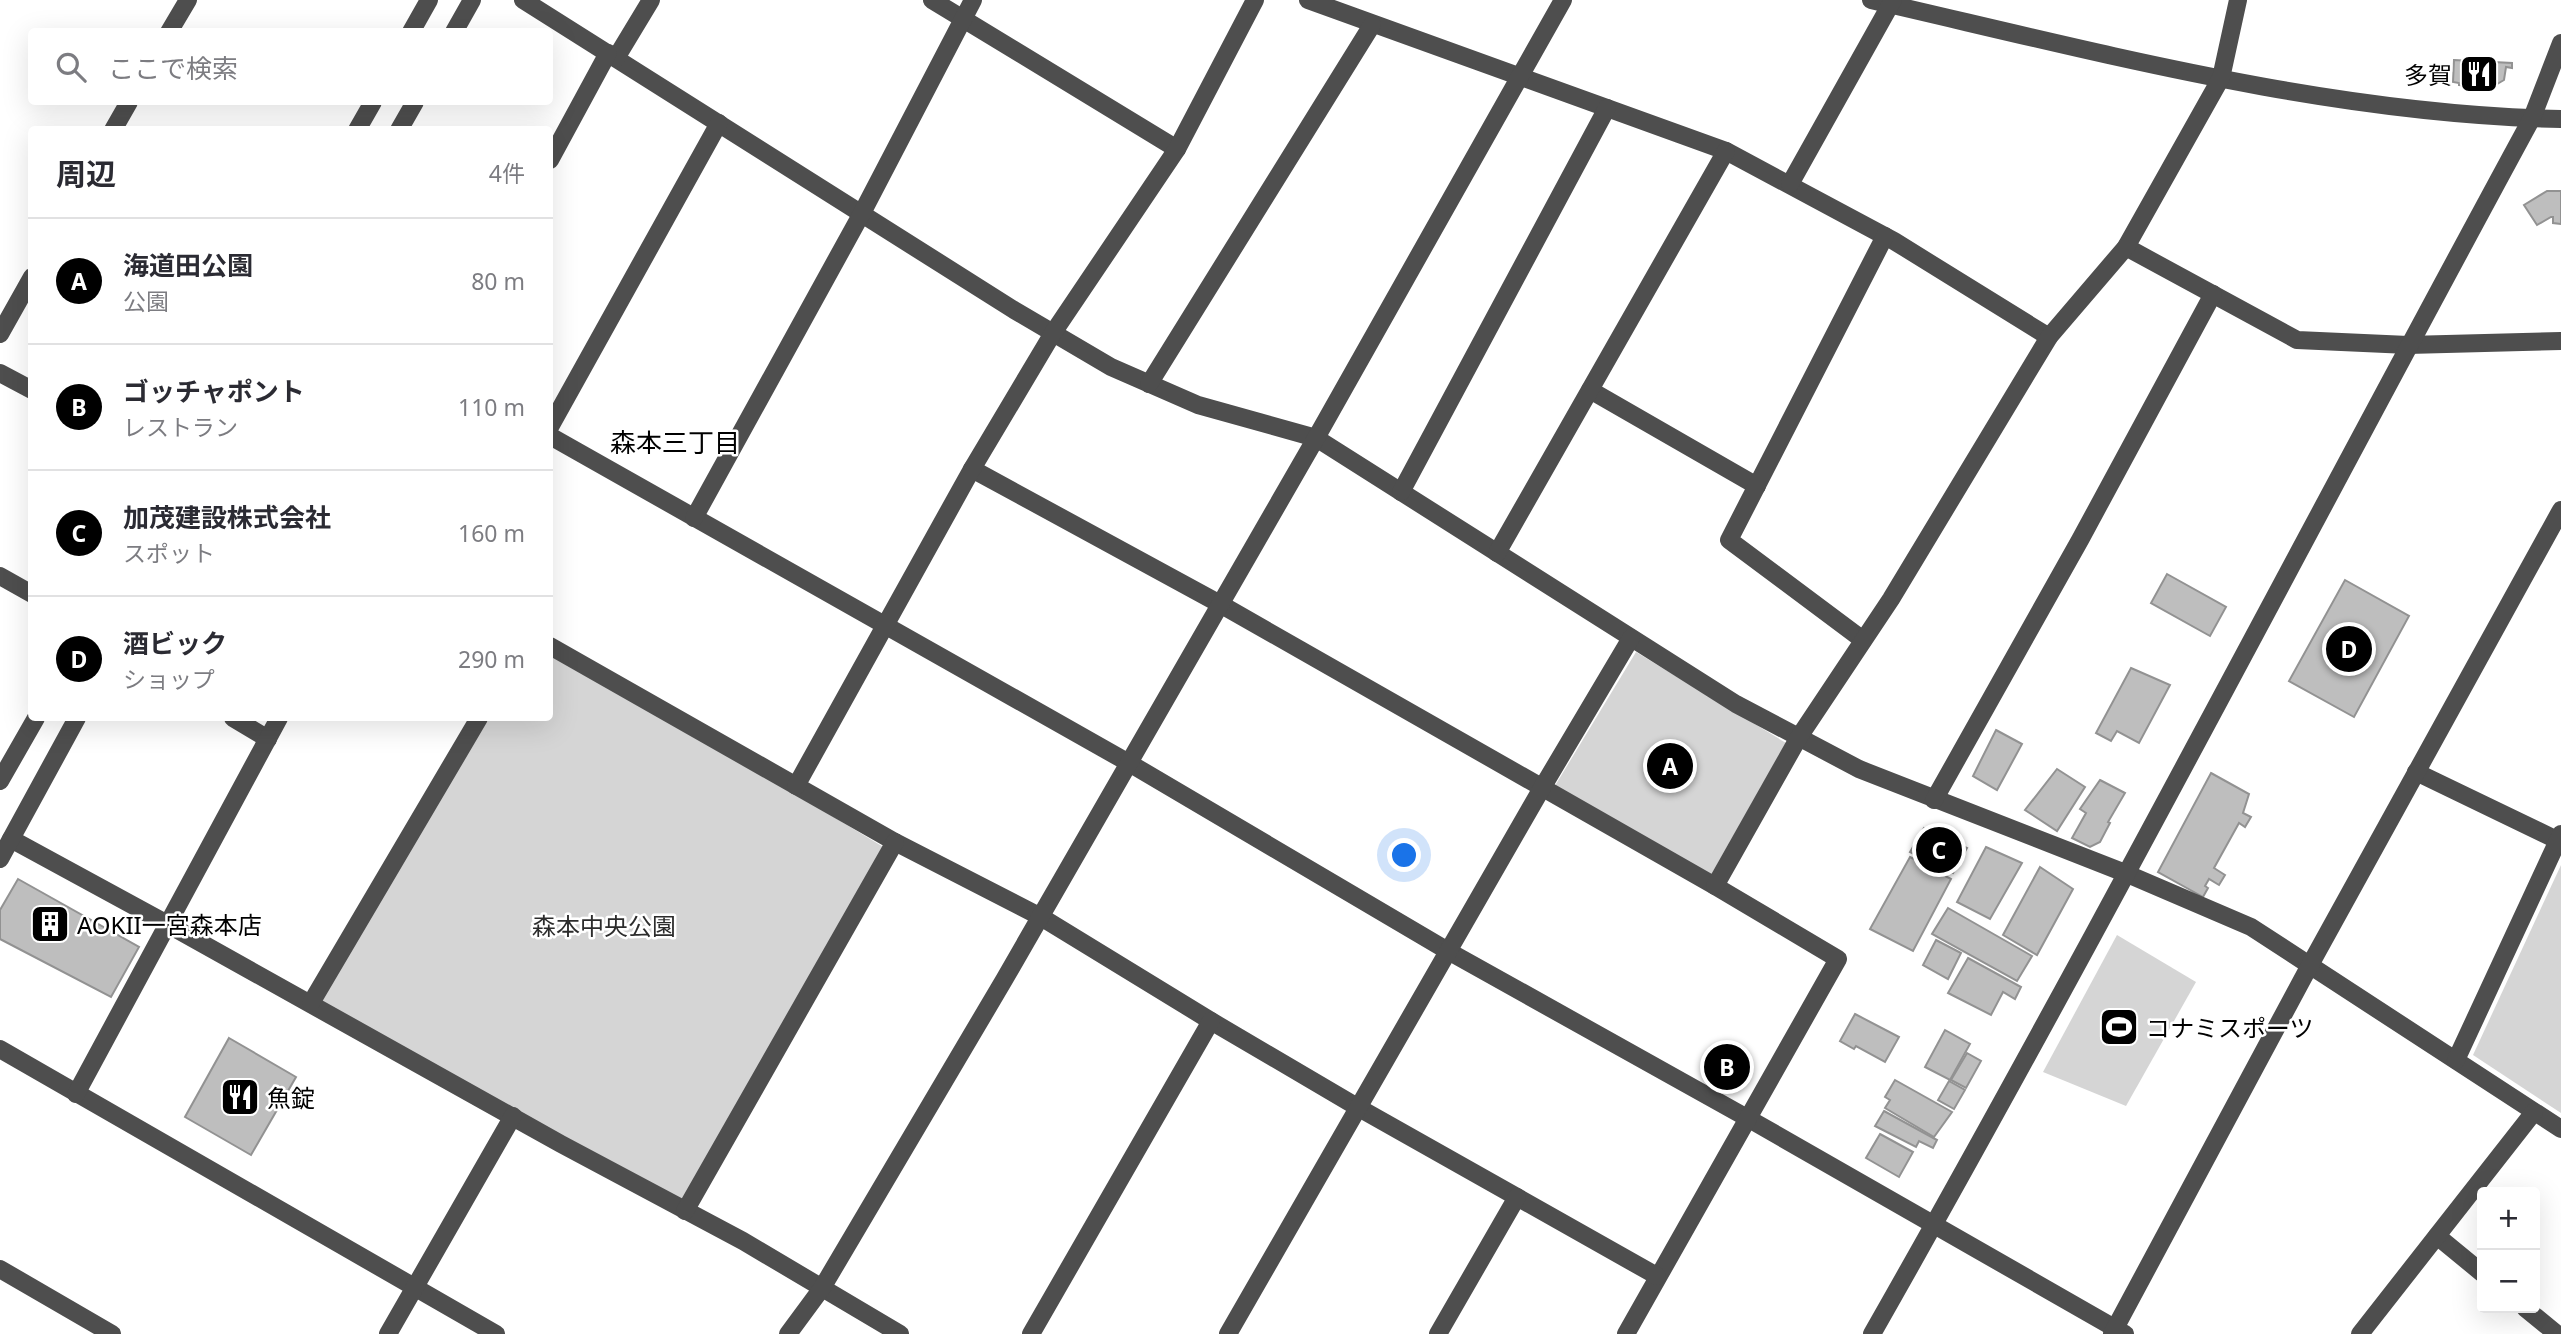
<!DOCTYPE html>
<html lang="ja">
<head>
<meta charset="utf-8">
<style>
  body { margin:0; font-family:"Noto Sans","Noto Sans JP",sans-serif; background:#f7f7f7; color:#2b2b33 }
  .controls { position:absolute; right:21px; bottom:21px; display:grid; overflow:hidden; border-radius:7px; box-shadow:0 7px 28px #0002 }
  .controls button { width:63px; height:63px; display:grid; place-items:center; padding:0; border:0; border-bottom:2px solid #e1e1e2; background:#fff; color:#2b2b33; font:35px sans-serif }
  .you { position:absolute; left:1405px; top:856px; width:24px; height:24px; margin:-18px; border:5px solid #fff; border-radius:50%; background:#1a73e8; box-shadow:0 0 0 10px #1a73e833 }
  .badge { display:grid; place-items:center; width:46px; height:46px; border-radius:50%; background:#000; color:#fff; font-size:23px; font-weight:700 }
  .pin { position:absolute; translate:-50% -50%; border:4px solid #fff; box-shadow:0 2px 7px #0006 }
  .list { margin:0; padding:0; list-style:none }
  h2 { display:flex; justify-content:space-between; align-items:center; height:91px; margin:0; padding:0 28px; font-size:30px }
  h2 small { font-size:23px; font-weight:400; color:#7c7c81 }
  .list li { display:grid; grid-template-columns:46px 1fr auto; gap:21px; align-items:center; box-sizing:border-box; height:126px; padding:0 28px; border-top:2px solid #e1e1e2 }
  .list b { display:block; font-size:26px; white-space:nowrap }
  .list p { margin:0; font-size:23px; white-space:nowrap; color:#7c7c81 }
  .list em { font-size:23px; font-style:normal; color:#7c7c81 }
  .icon { flex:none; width:38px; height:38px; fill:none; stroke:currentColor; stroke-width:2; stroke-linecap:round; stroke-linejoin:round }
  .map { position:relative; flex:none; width:2561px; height:1334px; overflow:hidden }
  .search { position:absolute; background:#fff; box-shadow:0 7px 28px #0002; left:28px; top:28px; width:525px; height:77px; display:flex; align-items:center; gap:18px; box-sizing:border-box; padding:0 24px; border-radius:7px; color:#7c7c81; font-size:26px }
  .panel { position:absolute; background:#fff; box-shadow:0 7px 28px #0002; left:28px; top:126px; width:525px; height:595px; border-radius:7px }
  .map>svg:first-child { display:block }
  .green { fill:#d5d5d5 }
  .building { fill:#bebebe; stroke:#929292; stroke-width:2 }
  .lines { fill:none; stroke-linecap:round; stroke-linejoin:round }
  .minor { stroke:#4e4e4e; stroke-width:18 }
  .labels { text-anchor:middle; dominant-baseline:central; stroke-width:5; stroke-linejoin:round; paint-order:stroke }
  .poi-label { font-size:24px; fill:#000; stroke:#fff; text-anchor:start }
  .park-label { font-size:24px; fill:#2c2c2c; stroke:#fff }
  .neighbourhood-label { font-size:26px; fill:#000; stroke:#fff }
</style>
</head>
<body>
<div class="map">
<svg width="2561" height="1334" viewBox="0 0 2561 1334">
  <rect width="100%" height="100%" fill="#fff"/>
  <g class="green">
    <polygon points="550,646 890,851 685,1211 311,1003 479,718 550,718"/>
    <polygon points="1636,652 1786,743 1711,875 1553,789"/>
    <polygon points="2561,865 2561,1113 2473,1055"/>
    <polygon points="2117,935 2196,982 2126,1106 2043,1072"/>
  </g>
  <g class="building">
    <polygon points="2454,60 2512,63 2512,68 2506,67 2504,80 2492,87 2459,85 2459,83 2453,82"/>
    <polygon points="2547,191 2561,191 2561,224 2553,223 2553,217 2551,217 2537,225 2524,205"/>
    <polygon points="2167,574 2226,607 2210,636 2151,603"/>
    <polygon points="2345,580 2409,616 2354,717 2289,681"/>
    <polygon points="2131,668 2170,685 2139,743 2117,731 2111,741 2096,733"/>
    <polygon points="1996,730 2022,744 1997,790 1973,776"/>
    <polygon points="2057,769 2085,787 2057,831 2025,810"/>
    <polygon points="2211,773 2249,794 2243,813 2251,817 2245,827 2239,823 2214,868 2225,875 2219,885 2209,879 2205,886 2208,888 2203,897 2158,872"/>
    <polygon points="2100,780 2125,793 2108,822 2110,823 2100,842 2090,847 2072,838 2086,813 2080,809"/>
    <polygon points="1924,828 1967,848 1953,873 1910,852"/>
    <polygon points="1986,847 2022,863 1990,919 1957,902"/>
    <polygon points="1910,857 1951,879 1913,951 1870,929"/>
    <polygon points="2040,867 2073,889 2037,955 2003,935"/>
    <polygon points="18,879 139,947 111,997 0,939 0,910"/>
    <polygon points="1948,908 2032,956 2017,981 1932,934"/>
    <polygon points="1936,940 1961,953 1948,979 1923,965"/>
    <polygon points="1968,958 2021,987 2015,999 2003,992 1991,1015 1948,993"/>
    <polygon points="1855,1014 1899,1037 1885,1062 1856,1046 1854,1049 1840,1041"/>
    <polygon points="1945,1030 1970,1044 1950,1080 1925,1067"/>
    <polygon points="229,1038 296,1077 251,1155 185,1117"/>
    <polygon points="1722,1046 1748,1061 1733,1087 1707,1073"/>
    <polygon points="1967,1053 1981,1061 1966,1088 1951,1080"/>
    <polygon points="1895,1080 1952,1112 1934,1137 1885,1108 1890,1100 1885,1097"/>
    <polygon points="1949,1081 1965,1090 1954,1109 1938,1100"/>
    <polygon points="1884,1111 1937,1140 1933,1148 1919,1141 1916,1147 1875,1126"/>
    <polygon points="1880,1134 1913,1152 1899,1177 1866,1158"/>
  </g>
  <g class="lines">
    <g class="minor">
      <polyline points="523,0 1014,310 1111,367 1198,405 1316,438 1736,704 1859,769 2125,873 2251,927 2561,1129"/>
      <polyline points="932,0 1177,149"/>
      <polyline points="1308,0 1726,151 1894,241 2049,337"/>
      <path d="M1871,0C2098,52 2327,114 2561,119"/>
      <polyline points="169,32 188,0"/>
      <polyline points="411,32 429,0"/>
      <polyline points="454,32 472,0"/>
      <polyline points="616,58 651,0"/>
      <polyline points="113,130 129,102"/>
      <polyline points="357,130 373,102"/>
      <polyline points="399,130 415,102"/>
      <polyline points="550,160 608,53"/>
      <polyline points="1790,184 1893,0"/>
      <polyline points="2126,247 2297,340 2408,345 2561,341"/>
      <polyline points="0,334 32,277"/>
      <polyline points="0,373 32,390"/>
      <polyline points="1149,384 1372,25"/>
      <polyline points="1590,390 1757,486"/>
      <polyline points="550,427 719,123"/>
      <polyline points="550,436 1129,763 1448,951 1749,1119 2125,1334"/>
      <polyline points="972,469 1220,604 1715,886 1838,959 1626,1334"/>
      <polyline points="1401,492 1607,108"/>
      <polyline points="694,518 862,213 973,0"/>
      <polyline points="1497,553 1726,151"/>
      <polyline points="0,576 32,594"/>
      <polyline points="1863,640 1729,540 1885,236"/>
      <polyline points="550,646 895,842 1041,917 1211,1021 1359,1108 1657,1276"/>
      <polyline points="233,718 268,739"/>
      <polyline points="2416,772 2561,842"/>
      <polyline points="0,781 36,718"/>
      <polyline points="796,786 972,469 1053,333 1177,149 1255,0"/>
      <polyline points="1934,800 2080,540 2213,294"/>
      <polyline points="11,839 169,925 561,1144 743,1241 900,1334"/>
      <polyline points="0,859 77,718"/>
      <polyline points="1715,886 1799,737 1891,599 2049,337 2126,247 2221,78 2238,0"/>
      <polyline points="311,1003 479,718"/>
      <polyline points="0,1049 496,1334"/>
      <polyline points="2456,1060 2561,834"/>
      <polyline points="76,1094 279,718"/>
      <polyline points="685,1211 895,842"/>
      <polyline points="2437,1236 2482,1273"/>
      <polyline points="0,1269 112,1334"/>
      <polyline points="2525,1308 2557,1334"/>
      <polyline points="388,1334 513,1116"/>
      <polyline points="788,1334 822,1288 1004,980 1316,438 1563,0"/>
      <polyline points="1031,1334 1211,1021"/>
      <polyline points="1228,1334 1542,788 1631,638"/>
      <polyline points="1438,1334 1517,1197"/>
      <path d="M1872,1334C2100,933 2312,523 2532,118L2561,43"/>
      <polyline points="2112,1334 2310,965 2561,510"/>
      <polyline points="2360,1334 2534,1112"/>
    </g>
  </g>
  <defs>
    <g id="restaurant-square" transform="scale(2.0125)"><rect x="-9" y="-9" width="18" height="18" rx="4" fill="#000" stroke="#fff"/><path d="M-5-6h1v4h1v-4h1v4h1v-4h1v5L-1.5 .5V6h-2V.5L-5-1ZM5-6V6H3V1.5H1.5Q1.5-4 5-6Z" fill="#fff"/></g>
    <g id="building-square" transform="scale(2.0125)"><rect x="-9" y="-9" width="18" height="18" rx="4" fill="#000" stroke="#fff"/><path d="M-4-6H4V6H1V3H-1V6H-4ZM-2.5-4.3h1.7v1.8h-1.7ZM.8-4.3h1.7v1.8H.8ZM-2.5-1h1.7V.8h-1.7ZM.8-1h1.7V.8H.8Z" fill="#fff"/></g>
    <g id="stadium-square" transform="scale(2.0125)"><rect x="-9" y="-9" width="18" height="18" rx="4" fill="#000" stroke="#fff"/><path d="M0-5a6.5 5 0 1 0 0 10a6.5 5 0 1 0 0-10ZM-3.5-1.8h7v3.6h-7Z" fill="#fff"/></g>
  </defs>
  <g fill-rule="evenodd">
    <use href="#restaurant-square" x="2479" y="74"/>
    <use href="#building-square" x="50" y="924"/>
    <use href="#stadium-square" x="2119" y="1027"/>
    <use href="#restaurant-square" x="240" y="1097"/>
  </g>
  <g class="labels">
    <g class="poi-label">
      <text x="2452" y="74" text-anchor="end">多賀</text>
      <text x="77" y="924">AOKII一宮森本店</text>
      <text x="2146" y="1027">コナミスポーツ</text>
      <text x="267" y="1097">魚錠</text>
    </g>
    <g class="park-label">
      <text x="604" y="925">森本中央公園</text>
    </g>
    <g class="neighbourhood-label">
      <text x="675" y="442">森本三丁目</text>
    </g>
  </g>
</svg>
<div class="controls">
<button>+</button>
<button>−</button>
</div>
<div class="you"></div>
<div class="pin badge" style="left:1670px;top:766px">A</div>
<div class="pin badge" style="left:1727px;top:1067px">B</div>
<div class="pin badge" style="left:1939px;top:850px">C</div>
<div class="pin badge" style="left:2349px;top:649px">D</div>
<div class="search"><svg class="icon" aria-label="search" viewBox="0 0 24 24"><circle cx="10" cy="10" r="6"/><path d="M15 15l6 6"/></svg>ここで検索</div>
<section class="panel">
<h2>周辺<small>4件</small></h2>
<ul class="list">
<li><span class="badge">A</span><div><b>海道田公園</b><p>公園</p></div><em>80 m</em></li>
<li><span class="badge">B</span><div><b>ゴッチャポント</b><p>レストラン</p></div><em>110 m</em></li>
<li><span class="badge">C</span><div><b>加茂建設株式会社</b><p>スポット</p></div><em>160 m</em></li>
<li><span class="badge">D</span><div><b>酒ビック</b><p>ショップ</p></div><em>290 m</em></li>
</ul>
</section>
</div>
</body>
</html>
